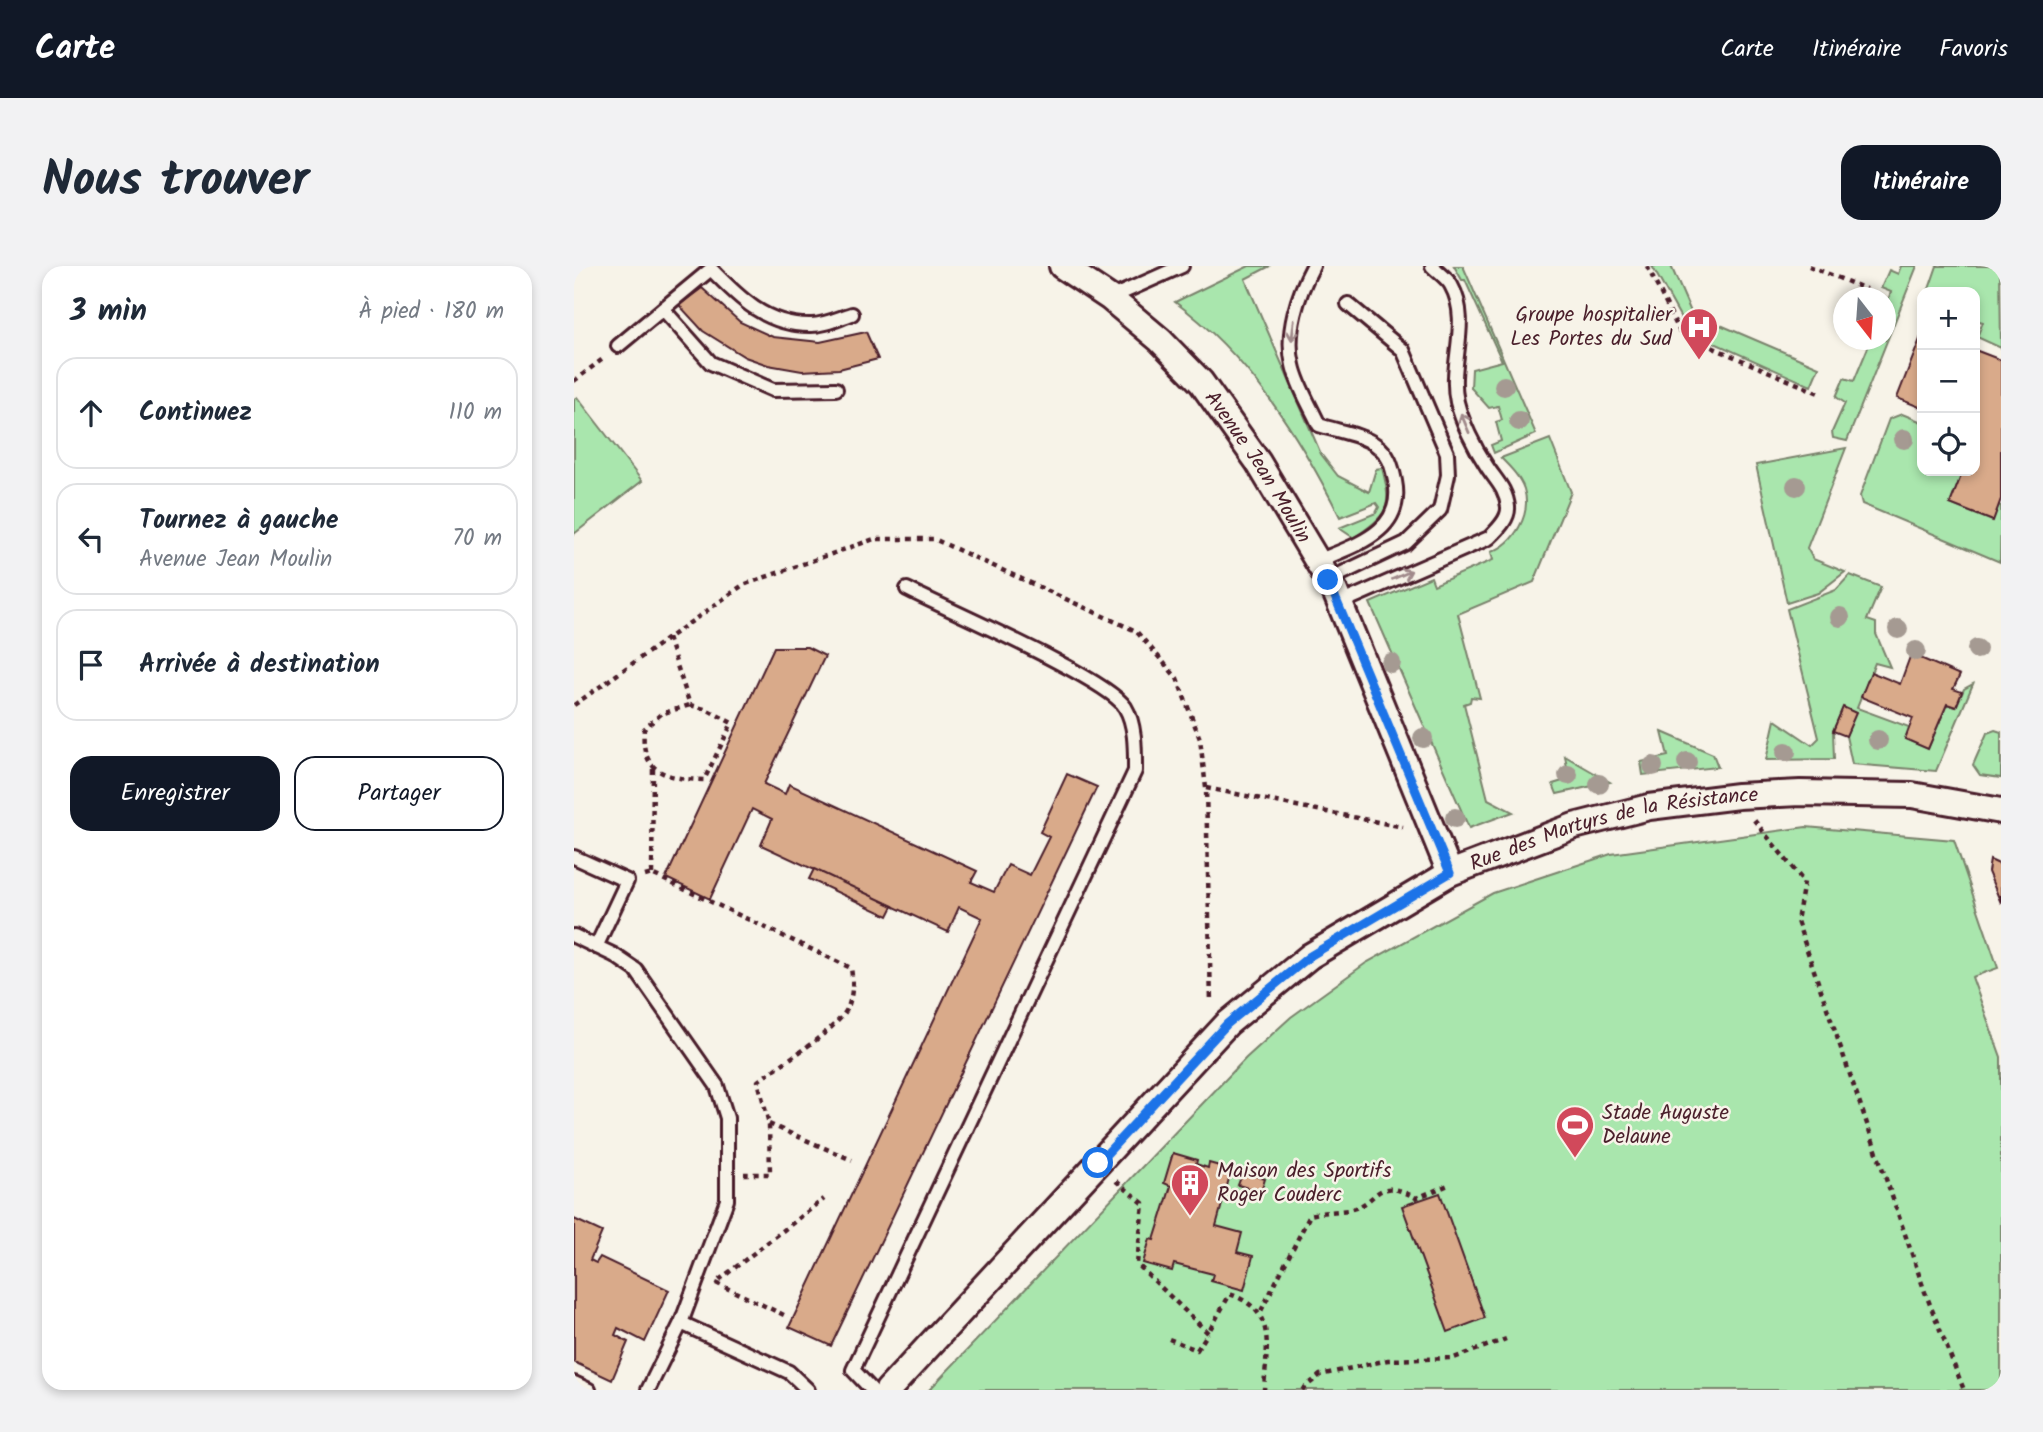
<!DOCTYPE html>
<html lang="fr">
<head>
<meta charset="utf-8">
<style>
  body { margin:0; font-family:Kalam,sans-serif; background:#f2f2f3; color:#1f2937 }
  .controls { position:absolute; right:21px; top:21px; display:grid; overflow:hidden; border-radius:14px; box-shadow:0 4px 10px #0003 }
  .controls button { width:63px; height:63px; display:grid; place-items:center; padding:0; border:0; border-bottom:2px solid #e0e1e3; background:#fff; color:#1f2937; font:35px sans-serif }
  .compass { position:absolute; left:1259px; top:21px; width:63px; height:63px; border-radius:50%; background:#fff; box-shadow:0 4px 10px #0003; rotate:163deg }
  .stop { position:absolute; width:21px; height:21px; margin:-16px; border:5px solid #1a73e8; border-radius:50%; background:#fff }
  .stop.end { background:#1a73e8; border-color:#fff; box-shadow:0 2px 7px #0008 }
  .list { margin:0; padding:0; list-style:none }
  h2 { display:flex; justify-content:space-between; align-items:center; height:91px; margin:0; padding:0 28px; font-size:30px }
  h2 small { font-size:23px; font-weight:400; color:#747a83 }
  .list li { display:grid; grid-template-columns:46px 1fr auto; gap:21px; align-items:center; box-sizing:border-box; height:112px; margin:0 14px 14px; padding:0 14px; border:2px solid #e0e1e3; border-radius:21px }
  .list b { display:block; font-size:26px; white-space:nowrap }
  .list p { margin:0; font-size:23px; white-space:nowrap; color:#747a83 }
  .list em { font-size:23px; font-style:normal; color:#747a83 }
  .actions { display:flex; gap:14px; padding:21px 28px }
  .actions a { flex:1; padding:16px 0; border:2px solid #111827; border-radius:21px; text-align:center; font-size:24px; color:#111827 }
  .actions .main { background:#111827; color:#fff }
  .icon { flex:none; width:38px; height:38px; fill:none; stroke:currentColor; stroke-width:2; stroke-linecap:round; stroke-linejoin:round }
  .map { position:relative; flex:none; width:1427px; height:1124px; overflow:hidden; border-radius:21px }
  header { display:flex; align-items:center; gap:42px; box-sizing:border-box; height:98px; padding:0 35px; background:#111827; color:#fff }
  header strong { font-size:33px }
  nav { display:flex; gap:38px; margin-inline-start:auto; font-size:24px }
  .intro { display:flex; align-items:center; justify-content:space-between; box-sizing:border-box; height:168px; padding:0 42px }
  h1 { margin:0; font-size:49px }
  .button { padding:18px 32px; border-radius:21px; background:#111827; color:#fff; font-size:24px; font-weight:700 }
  main { display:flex; gap:42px; padding:0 42px }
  aside { flex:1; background:#fff; border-radius:21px; box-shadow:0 4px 10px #0003 }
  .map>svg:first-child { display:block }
  .green { fill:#a9e6ad; stroke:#7a826c; stroke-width:2 }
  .building { fill:#d9aa8a; stroke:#4a1f2b; stroke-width:2 }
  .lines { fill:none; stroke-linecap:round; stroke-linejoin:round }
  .lane-casing { stroke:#4a1f2b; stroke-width:18 }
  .street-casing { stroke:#4a1f2b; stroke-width:30 }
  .path { stroke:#4a1f2b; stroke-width:4.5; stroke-dasharray:5 5; stroke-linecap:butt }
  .lane { stroke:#f7f3e8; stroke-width:12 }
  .street { stroke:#f7f3e8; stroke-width:24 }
  .tree { fill:#a59a92 }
  .oneway { stroke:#a0898a }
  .route { stroke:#1a73e8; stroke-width:9 }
  .labels { text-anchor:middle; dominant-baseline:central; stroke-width:5; stroke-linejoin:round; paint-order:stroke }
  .poi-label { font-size:21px; fill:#4a1f2b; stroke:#f7f3e8; text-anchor:start }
  .street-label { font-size:21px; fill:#4a1f2b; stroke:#f7f3e8 }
</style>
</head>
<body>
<header>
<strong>Carte</strong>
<nav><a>Carte</a><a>Itinéraire</a><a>Favoris</a></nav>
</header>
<div class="intro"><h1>Nous trouver</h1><a class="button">Itinéraire</a></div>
<main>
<aside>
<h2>3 min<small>À pied · 180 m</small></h2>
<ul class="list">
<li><svg class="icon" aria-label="ahead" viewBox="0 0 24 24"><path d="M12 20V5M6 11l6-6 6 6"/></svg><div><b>Continuez</b></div><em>110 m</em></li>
<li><svg class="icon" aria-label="left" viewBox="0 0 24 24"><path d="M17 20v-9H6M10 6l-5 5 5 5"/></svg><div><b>Tournez à gauche</b><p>Avenue Jean Moulin</p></div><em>70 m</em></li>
<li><svg class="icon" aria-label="arrive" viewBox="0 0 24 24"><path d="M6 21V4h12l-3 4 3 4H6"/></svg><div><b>Arrivée à destination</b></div></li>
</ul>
<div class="actions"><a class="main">Enregistrer</a><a>Partager</a></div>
</aside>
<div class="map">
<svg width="1427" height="1124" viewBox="0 0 1427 1124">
  <rect width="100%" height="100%" fill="#f7f3e8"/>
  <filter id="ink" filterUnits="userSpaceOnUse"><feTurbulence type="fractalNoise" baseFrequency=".0143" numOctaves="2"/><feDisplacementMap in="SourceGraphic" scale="14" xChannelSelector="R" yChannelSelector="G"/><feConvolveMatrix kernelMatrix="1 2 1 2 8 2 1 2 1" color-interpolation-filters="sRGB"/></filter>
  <g filter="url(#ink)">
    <g class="green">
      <path d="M675,0H696L671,13L747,188L764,210L795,226L802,203L808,202C819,244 814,247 780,272L765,262L802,247L805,241L802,237L766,251C726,171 674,89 601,36Z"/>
      <polygon points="880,0 889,0 962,168 920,187 917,179 927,175 922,156 928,154 924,140 915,142 897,122 898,103 928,95 891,14 888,14"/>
      <polygon points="1078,0 1097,0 1117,46 1112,61"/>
      <polygon points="1327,0 1343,0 1273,175 1259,172 1258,166 1271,137 1262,131 1270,112 1280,115 1297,74 1311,74 1312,39 1317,26 1307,22 1315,4 1324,8"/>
      <polygon points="1363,0 1426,0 1427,82 1403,71 1409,56 1401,54 1401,26 1354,26"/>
      <polygon points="1144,58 1245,101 1237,120 1136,75"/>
      <polygon points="3,131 68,215 0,268 0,133"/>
      <polygon points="1328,148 1348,156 1348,205 1389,205 1376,238 1418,255 1424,239 1427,240 1426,296 1288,238 1286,230 1315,153"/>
      <path d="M976,173L997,226L960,316L884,348L906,432L897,431L896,436L890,438L914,533L939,546L895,562L796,337L857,311L860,319L919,294L917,286C940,278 958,249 950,223C946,211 936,201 927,192Z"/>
      <polygon points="1272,182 1233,282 1239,293 1271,306 1244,327 1213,337 1182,199"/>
      <polygon points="1276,309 1307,321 1293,354 1302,357 1302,368 1316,401 1301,397 1283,442 1335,461 1331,473 1354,483 1373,438 1382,441 1390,423 1399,418 1362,505 1278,498 1272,470 1281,447 1269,442 1259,465 1260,493 1192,494 1201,454 1238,479 1245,472 1213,343 1262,324"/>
      <polygon points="1421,464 1427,466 1427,512 1406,509 1399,499 1413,467"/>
      <polygon points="1088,466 1139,488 1144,501 1069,509 1067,496 1094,490"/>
      <polygon points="991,490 1036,516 983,528 979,518 995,513"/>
      <polygon points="1232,561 1380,574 1424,702 1398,711 1427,791 1427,1124 355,1124 672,792 717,751 792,697 919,627 1037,588"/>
    </g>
    <g class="building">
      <polygon points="128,22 166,56 199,71 246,76 292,66 304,93 265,103 228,105 194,99 171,91 129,65 105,39"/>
      <polygon points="1348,68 1348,142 1323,132"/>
      <polygon points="1401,84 1427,94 1427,233 1419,255 1376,238 1389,205 1401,205 1401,173 1404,164 1401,163"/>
      <polygon points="200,381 233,381 251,390 190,518 211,528 215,518 403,605 397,616 420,626 434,599 456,609 475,571 466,566 493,508 523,521 257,1080 215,1061 408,652 385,641 374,666 187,579 198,553 178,543 136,633 92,612"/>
      <polygon points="1337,388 1386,409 1379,423 1388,426 1382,441 1373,438 1354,483 1331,473 1339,452 1287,431 1297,406 1326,418"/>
      <polygon points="1269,441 1282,447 1272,470 1259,465"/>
      <polygon points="1416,594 1427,599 1427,637 1414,606"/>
      <polygon points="240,603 319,640 314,650 235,613"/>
      <polygon points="599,887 623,894 622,898 634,902 635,897 649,901 647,906 656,909 642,960 668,967 663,986 679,990 670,1024 637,1015 639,1008 600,998 598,1005 569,997 576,973 580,974 597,920 590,917"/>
      <polygon points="669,906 691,913 687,926 664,919"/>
      <polygon points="866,927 911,1052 874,1066 828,940"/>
      <polygon points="0,953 28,966 16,994 22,997 26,991 95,1024 71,1076 44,1062 41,1069 54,1076 38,1114 0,1096"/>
    </g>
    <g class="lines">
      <g class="lane-casing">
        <g id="lane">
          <path d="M739,0C724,28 711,67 719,99C723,119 737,141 745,159C762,165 787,168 802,179C815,188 818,200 821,215C831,266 781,279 744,295"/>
          <polyline points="536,32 608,0"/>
          <polyline points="89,43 137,97 199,124 262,123"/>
          <path d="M44,80L137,3C165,32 192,59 235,59C249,60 265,52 278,48"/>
          <polyline points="754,314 832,277 866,244 874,209 873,187 829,84 774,38"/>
          <path d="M766,337L915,272C923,264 935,253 934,241C932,222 921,214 912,199C900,181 888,156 883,136C874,98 898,56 877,19C873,12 864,6 858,0"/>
          <polyline points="0,591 53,615 22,681"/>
          <polyline points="0,670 40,689 62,704 143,820 153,852 153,934 107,1057 74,1124"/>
          <polyline points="107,1057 215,1106 234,1124"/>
          <polyline points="0,1117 15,1124"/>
          <path d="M298,1124L279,1104L561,505C561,486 562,459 551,441C533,412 372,343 333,323"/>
        </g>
      </g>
      <g class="street-casing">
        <g id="street">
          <path id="s1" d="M488,0L536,32L586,74L627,116L684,196L760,323L876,607"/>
          <path id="s2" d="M314,1124L653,758L736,690L876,607L1000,560L1075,541L1164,530L1226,527L1338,529L1427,545"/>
        </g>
      </g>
      <g class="path">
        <polyline points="1073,0 1107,68 1247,128"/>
        <polyline points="1235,0 1292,23"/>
        <polyline points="0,115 30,92"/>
        <polyline points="94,372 116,439"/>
        <polyline points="0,439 169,319 300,273 360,273 562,365 603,412 626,473 632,522 637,737"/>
        <path d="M116,439L134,444L158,457L130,514C93,513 66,507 70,463L87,448Z"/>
        <polyline points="632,522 829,561"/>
        <polyline points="1180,554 1230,616 1223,655 1351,1026 1390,1124"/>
        <polyline points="78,608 79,502"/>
        <path d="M71,610L78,608L277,702C279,715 279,728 274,741C265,763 205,799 184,815L195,858L196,908H170"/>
        <polyline points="195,858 278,894"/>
        <path d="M542,915L569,937L563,998L634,1067L656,1028C704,1045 692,1082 690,1124"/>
        <polyline points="145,1014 250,933"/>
        <polyline points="142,1017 210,1049"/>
        <path d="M687,1045L736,949C748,946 761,946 774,944C807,938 798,908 842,932L877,918"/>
        <polyline points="595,1073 623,1084 634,1067"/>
        <polyline points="728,1124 746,1109 814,1094 880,1092 932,1073"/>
      </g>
      <use href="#lane" class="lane"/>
      <use href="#street" class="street"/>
    </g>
    <g class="tree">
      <circle cx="930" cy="120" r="10"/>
      <circle cx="945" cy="155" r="10"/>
      <circle cx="1330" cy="173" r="10"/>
      <circle cx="1222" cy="220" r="10"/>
      <circle cx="1266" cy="351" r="10"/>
      <circle cx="1324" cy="363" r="10"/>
      <circle cx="1403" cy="383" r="10"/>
      <circle cx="1342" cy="385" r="10"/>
      <circle cx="817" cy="397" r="10"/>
      <circle cx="849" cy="472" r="10"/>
      <circle cx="1304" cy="474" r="10"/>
      <circle cx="1212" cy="486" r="10"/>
      <circle cx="1113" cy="496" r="10"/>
      <circle cx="1079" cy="500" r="10"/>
      <circle cx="994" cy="509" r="10"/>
      <circle cx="1025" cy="518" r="10"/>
      <circle cx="881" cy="552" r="10"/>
    </g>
    <defs><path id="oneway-shaft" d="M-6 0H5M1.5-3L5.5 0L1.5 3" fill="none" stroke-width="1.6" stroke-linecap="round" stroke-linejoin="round" transform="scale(1.75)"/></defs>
    <g class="oneway">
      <use href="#oneway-shaft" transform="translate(719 64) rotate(97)"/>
      <use href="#oneway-shaft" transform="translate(891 157) rotate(-113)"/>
      <use href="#oneway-shaft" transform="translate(828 309) rotate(-24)"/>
    </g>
  </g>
  <g class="lines" filter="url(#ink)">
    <polyline class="route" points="524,897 653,758 736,690 876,607 754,314"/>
  </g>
  <defs>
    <g id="hospital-pin" transform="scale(2.0125)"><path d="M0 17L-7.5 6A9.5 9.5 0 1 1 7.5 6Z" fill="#d1495b" stroke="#f7f3e8"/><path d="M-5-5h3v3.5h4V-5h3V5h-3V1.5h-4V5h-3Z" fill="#fff"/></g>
    <g id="stadium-pin" transform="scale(2.0125)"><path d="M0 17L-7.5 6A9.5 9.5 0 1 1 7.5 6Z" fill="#d1495b" stroke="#f7f3e8"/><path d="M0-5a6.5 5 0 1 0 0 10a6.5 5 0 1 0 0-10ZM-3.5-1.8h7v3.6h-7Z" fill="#fff"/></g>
    <g id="building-pin" transform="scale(2.0125)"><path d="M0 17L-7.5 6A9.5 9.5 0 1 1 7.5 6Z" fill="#d1495b" stroke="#f7f3e8"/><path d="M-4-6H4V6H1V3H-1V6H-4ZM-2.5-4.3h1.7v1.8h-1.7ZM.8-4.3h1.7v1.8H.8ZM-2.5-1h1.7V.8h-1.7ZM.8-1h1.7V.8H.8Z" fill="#fff"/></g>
  </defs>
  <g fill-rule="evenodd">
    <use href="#hospital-pin" x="1125" y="61"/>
    <use href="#stadium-pin" x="1001" y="859"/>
    <use href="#building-pin" x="616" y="917"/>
  </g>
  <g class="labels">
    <g class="poi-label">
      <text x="1098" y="49" text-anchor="end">Groupe hospitalier<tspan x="1098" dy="24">Les Portes du Sud</tspan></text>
      <text x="1028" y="847">Stade Auguste<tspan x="1028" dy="24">Delaune</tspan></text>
      <text x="643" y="905">Maison des Sportifs<tspan x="643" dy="24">Roger Couderc</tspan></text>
    </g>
    <g class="street-label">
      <text stroke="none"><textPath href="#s1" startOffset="284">Avenue Jean Moulin</textPath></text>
      <text stroke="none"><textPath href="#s2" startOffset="940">Rue des Martyrs de la Résistance</textPath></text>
    </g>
  </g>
</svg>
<div class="controls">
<button>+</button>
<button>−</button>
<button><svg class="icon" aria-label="locate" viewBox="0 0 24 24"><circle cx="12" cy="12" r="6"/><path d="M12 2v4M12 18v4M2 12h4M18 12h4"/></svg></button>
</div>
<svg class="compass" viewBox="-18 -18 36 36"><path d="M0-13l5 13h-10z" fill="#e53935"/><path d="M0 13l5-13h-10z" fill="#747a83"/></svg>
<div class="stop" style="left:524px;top:897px"></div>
<div class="stop end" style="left:754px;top:314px"></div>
</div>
</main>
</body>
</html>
